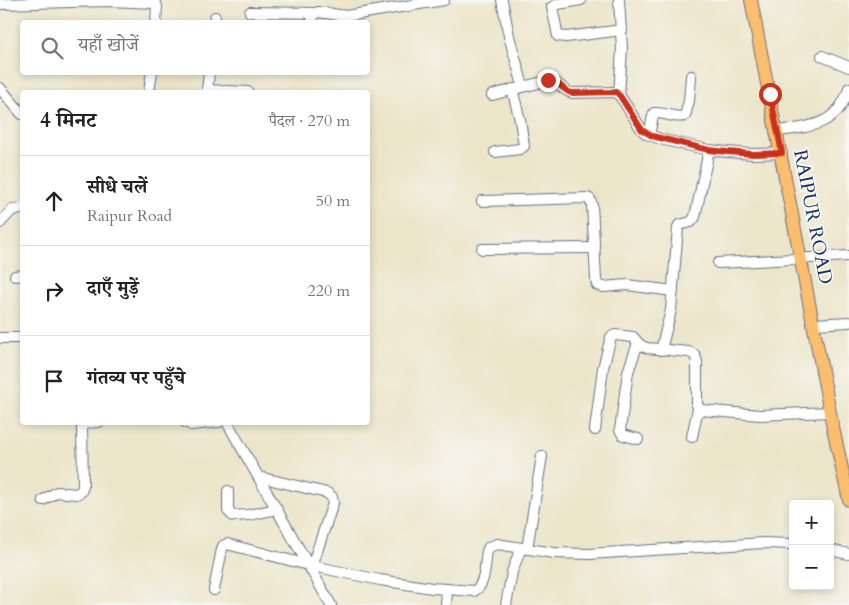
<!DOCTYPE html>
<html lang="hi">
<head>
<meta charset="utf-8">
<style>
  body { margin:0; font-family:Cardo,"Noto Serif Devanagari",serif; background:#f6f6f6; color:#222 }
  .controls { position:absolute; right:15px; bottom:15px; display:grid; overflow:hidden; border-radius:5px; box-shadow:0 2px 8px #0003 }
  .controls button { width:45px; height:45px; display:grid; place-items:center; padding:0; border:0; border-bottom:1px solid #e0e0e0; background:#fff; color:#222; font:25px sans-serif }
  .stop { position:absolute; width:15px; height:15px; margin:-11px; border:4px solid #c8321e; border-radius:50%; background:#fff }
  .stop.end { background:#c8321e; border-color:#fff; box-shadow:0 1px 5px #0008 }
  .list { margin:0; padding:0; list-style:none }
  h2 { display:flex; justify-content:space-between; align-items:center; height:65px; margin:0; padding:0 20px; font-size:21px }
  h2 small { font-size:16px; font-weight:400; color:#767676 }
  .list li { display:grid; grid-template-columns:32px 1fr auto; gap:15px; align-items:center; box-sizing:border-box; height:90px; padding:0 20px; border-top:1px solid #e0e0e0 }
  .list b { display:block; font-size:19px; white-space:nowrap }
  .list p { margin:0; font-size:16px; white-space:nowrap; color:#767676 }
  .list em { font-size:16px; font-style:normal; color:#767676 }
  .icon { flex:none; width:28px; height:28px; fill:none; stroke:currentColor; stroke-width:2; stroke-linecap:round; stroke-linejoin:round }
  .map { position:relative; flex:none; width:849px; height:605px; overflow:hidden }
  .search { position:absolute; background:#fff; box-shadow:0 2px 8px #0003; left:20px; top:20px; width:350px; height:55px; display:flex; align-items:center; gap:12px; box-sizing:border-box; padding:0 18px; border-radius:5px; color:#767676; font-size:19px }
  .panel { position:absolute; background:#fff; box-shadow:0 2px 8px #0003; left:20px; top:90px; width:350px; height:335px; border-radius:5px }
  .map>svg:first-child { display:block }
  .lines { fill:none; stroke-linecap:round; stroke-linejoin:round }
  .minor-casing { stroke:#646f83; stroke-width:12 }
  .major-casing { stroke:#646f83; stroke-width:14 }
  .minor { stroke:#fff; stroke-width:10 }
  .major { stroke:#fbbd6e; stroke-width:12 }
  .route { stroke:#c8321e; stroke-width:6 }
  .labels { text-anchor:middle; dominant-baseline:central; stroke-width:4; stroke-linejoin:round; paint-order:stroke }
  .street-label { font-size:19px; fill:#1b2f5e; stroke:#f6f6f2 }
</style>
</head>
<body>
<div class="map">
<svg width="849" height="605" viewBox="0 0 849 605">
  <rect width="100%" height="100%" fill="#f6f6f2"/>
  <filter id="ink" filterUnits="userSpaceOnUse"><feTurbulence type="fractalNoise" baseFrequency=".02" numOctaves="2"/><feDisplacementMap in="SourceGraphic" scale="10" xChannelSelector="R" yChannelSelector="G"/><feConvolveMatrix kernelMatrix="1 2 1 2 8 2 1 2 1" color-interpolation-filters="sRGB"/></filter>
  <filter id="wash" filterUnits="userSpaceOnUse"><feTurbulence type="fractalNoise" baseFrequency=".0096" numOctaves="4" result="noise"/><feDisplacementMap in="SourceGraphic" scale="20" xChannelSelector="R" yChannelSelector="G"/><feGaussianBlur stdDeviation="1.12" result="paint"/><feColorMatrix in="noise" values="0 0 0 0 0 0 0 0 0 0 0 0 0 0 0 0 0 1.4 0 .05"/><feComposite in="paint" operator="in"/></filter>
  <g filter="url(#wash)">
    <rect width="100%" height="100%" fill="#ede5c9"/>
  </g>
  <g filter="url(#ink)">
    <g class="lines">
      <g class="minor-casing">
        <g id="minor">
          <polyline points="502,0 509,36 523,86"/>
          <polyline points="581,0 558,4 552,7 558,36 566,37 622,30"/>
          <polyline points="619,0 622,49 619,95"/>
          <polyline points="0,4 108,1 155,3 157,6 156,22"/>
          <polyline points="250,12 315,13"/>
          <polyline points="214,22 215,17"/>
          <polyline points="312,22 313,15 318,12 346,16 444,0"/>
          <polyline points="822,56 849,67"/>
          <polyline points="0,88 22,114"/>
          <polyline points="207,90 248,92"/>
          <polyline points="149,92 152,72"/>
          <polyline points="207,92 209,72"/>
          <path d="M492,95L550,80C559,82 563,91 572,93L616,92L620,96L642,130L647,134L660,139L709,150L727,152L753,154L782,153"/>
          <path d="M777,131C810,127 839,125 849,88"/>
          <path d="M649,135L653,116L654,113C665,112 675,119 685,116L689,101L691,76"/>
          <polyline points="495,152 520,149 524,146 520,120 512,89"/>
          <polyline points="482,201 587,198 590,199 592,205 596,279 597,285 603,287 627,285 673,291"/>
          <polyline points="0,223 12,210 22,209"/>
          <polyline points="482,249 595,248"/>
          <polyline points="718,263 849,256"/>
          <polyline points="15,276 22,275"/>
          <polyline points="814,324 849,322"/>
          <polyline points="0,338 22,338"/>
          <polyline points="638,343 628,372 620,430 623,435 638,439"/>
          <polyline points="661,350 671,310 678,228 679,225 691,222 695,217 709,150"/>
          <polyline points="185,422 191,425 219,422"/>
          <polyline points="227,422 331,605"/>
          <polyline points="595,430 603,368 611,337 615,335 633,337 640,345 647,348 689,352 695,355 697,362 697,405 701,410 760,415 830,412"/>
          <polyline points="692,437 698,408"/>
          <polyline points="259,477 327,493 332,497 333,503 312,566"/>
          <polyline points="228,491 228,511 233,516 248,515 277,509"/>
          <polyline points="43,500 57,492 76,494 81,492 83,486 82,426 85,423 99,422"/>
          <polyline points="527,549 542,456"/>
          <polyline points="830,550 849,554"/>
          <path d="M214,590L222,549L223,546L227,544L308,565L380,580L432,588L474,591C486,586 485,562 487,551L489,547L497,544L554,553L589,554L763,543L793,544"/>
          <polyline points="446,605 447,589"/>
          <polyline points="506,605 512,572 521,548"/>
        </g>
      </g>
      <g class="major-casing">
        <polyline id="major" points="751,0 833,428 849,500"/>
      </g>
      <use href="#minor" class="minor"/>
      <use href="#major" class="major"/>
    </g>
  </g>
  <g class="lines" filter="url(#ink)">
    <path class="route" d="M548,80C558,79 562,91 572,93L616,92L620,96L642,130L652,136L709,150L727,152L753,154L782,153L770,94"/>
  </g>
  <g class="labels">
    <g class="street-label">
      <text transform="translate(813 217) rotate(79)">RAIPUR ROAD</text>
    </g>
  </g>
</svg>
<div class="controls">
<button>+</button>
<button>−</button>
</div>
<div class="stop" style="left:770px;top:94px"></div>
<div class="stop end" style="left:548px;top:80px"></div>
<div class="search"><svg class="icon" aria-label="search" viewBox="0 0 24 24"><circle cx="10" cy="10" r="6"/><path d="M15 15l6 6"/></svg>यहाँ खोजें</div>
<section class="panel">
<h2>4 मिनट<small>पैदल · 270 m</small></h2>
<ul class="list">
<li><svg class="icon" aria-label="ahead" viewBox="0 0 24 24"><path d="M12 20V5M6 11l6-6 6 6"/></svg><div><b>सीधे चलें</b><p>Raipur Road</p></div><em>50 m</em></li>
<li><svg class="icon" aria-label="right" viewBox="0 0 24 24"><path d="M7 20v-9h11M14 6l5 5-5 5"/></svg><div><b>दाएँ मुड़ें</b></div><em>220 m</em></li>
<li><svg class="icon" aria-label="arrive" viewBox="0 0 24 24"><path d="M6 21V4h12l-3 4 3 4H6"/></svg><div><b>गंतव्य पर पहुँचे</b></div></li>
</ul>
</section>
</div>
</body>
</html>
